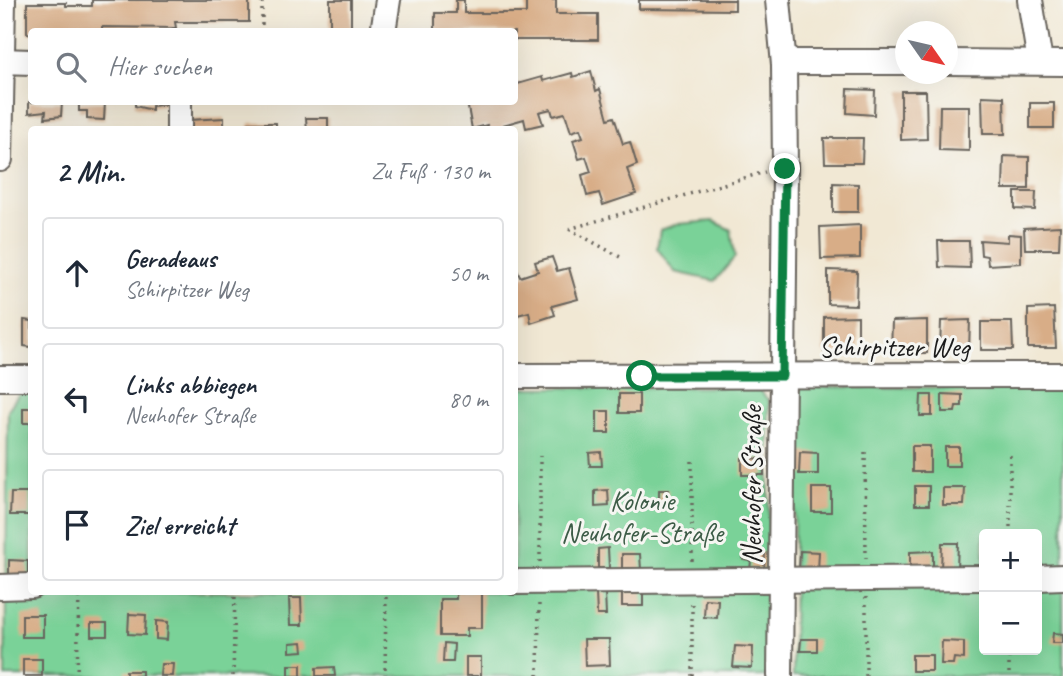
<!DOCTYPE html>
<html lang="de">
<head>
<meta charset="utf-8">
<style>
  body { margin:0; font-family:Caveat,sans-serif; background:#f2f2f3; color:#1f2937 }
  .controls { position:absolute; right:21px; bottom:21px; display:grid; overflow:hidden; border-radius:7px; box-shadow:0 7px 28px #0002 }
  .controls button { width:63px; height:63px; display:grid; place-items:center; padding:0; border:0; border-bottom:2px solid #e0e1e3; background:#fff; color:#1f2937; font:35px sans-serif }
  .compass { position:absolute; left:895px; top:21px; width:63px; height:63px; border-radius:50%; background:#fff; box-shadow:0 7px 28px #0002; rotate:124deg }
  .stop { position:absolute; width:21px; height:21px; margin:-16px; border:5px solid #0b8043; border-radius:50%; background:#fff }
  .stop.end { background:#0b8043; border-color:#fff; box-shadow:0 2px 7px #0008 }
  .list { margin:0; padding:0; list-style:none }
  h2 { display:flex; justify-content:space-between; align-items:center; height:91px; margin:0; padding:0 28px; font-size:30px }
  h2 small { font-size:23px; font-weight:400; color:#747a83 }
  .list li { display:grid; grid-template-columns:46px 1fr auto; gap:21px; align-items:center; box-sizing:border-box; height:112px; margin:0 14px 14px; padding:0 14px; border:2px solid #e0e1e3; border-radius:7px }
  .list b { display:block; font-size:26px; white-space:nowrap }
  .list p { margin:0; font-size:23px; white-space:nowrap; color:#747a83 }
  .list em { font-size:23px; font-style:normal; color:#747a83 }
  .icon { flex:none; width:38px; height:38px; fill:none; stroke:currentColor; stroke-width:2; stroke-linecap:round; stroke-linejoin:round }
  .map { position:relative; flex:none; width:1063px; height:676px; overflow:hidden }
  .search { position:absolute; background:#fff; box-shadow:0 7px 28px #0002; left:28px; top:28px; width:490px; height:77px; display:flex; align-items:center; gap:18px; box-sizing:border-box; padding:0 24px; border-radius:7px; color:#747a83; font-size:26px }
  .panel { position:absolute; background:#fff; box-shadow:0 7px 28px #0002; left:28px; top:126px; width:490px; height:469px; border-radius:7px }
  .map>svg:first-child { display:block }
  .green { fill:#7ad298; stroke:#4b775a; stroke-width:2; fill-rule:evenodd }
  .building { fill:#d8ad87 }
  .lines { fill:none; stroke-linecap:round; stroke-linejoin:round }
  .minor-casing { stroke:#67635c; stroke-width:28 }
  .path { stroke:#67635c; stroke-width:3.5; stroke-dasharray:2 5; stroke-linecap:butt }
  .minor { stroke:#fff; stroke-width:24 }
  .route { stroke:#0b8043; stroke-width:9 }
  .labels { text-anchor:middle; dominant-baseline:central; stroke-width:6; stroke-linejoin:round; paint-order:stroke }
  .street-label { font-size:28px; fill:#1c1c1c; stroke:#f6f6f2 }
  .park-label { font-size:28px; fill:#3d5c47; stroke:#f6f6f2 }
</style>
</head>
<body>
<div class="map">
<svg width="1063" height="676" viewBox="0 0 1063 676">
  <rect width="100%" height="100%" fill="#f6f6f2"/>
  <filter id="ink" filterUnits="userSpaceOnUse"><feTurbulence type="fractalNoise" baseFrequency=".0143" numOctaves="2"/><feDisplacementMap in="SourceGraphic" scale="14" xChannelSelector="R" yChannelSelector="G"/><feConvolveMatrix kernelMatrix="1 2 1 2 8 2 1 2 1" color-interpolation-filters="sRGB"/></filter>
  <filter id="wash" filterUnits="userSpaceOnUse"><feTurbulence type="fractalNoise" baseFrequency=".00686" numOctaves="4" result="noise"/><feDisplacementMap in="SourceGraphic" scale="28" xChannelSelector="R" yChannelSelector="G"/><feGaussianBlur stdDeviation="1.57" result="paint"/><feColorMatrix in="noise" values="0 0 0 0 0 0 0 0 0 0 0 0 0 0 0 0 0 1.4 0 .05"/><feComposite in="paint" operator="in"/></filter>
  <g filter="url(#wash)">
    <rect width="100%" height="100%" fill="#f1e8d4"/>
    <g class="green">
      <polygon points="713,221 731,230 735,257 715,281 675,272 657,248 660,230 678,224"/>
      <polygon points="757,387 769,401 768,676 5,676 8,410 22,389 32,389 32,592 514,592 515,388"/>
      <path d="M803,387L1063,388V676H793L795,396ZM984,534H1037V650H984Z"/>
    </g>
    <g id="blocks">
      <g class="building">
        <polygon points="92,0 249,0 249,22 175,22 176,28 102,27 102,32 32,32 32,34 27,33 27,3 66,3 66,6 92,6"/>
        <rect x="330" y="0" width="21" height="32"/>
        <polygon points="456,0 464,0 464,13 526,13 526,0 556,0 556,14 598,14 598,40 514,40 514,32 435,32 435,13 456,13"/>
        <polygon points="639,0 735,0 735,10 639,9"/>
        <polygon points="591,71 596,91 600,89 608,119 614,117 623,144 630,142 637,165 627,169 636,194 603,205 599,193 587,196 582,175 591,172 586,157 579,159 573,140 583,137 580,129 571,132 565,113 553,116 551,109 539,112 543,124 526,128 524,119 503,125 505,130 488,130 487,125 472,129 467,102 514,102 514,85 542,77 543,81 572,73 573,77"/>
        <polygon points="848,89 875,90 874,115 847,113"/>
        <polygon points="901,91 926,91 927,139 901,140"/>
        <polygon points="982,96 1004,97 1005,134 983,134"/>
        <polygon points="29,102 62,102 61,116 45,118 46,111 29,113"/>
        <polygon points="79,102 105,102 104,120 87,119 87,111 79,111"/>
        <polygon points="135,102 170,102 170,104 152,106 152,110 135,106"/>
        <rect x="1030" y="103" width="24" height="25"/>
        <polygon points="940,106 969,106 969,151 939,150"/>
        <polygon points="224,118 224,130 189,130 189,120"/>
        <polygon points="306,118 328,118 328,130 307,130"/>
        <rect x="249" y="123" width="27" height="7"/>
        <polygon points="824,138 863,138 862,163 825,163"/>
        <polygon points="1004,156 1029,157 1029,189 1003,189"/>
        <polygon points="833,183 858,184 858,212 833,212"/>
        <polygon points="1015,192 1036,192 1035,210 1015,209"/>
        <polygon points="860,225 860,258 821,259 820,227"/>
        <polygon points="1060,226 1059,249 1025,249 1024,228"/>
        <polygon points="1008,234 1021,235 1021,263 988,265 987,256 981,255 980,240 1008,242"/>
        <polygon points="938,241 969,241 970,268 939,267"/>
        <polygon points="552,257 557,271 569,268 578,299 552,306 555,315 531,323 529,312 514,316 514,263 520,277 538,271 535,262"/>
        <polygon points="828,270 857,271 856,305 828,304"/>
        <polygon points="1054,308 1056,348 1028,348 1028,309"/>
        <polygon points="858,316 858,352 824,352 824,317"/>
        <polygon points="24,320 32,321 32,347 24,346"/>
        <polygon points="927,320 927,353 891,353 892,321"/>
        <polygon points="970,320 969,351 940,350 941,321"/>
        <polygon points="981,322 1012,322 1013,350 981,350"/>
        <rect x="619" y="394" width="20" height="19"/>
        <polygon points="942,394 962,395 962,406 956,406 955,412 942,412"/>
        <polygon points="921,395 932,395 932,416 920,416"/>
        <rect x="23" y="408" width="9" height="15"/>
        <rect x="597" y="411" width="12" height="22"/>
        <rect x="912" y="446" width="18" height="26"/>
        <rect x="945" y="447" width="14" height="19"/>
        <polygon points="601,452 602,466 590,466 589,453"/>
        <polygon points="800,452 818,453 818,474 799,474"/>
        <polygon points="742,458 764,459 764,475 742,475"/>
        <rect x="915" y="486" width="14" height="19"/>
        <rect x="812" y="488" width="19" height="24"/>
        <polygon points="943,488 965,488 964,505 943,505"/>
        <polygon points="608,490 609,506 595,507 595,491"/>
        <polygon points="659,490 668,490 667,504 659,504"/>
        <polygon points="11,493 29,493 29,515 10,515"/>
        <polygon points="942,543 958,543 957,569 941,569"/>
        <polygon points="608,548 609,568 598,568 598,549"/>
        <polygon points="800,551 819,552 818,571 799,570"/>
        <polygon points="933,551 933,568 910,568 910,552"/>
        <polygon points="744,552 765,553 764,570 750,569 751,561 743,560"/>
        <polygon points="622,554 640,554 641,570 622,571"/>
        <polygon points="9,560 28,561 28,578 9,578"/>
        <polygon points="643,591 643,606 622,606 622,592"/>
        <polygon points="456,592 482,592 482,628 467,628 467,636 440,636 440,599 456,599"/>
        <polygon points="596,593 605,593 606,615 597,615"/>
        <polygon points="289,598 301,598 302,625 290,625"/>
        <polygon points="705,599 718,600 717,618 704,617"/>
        <polygon points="129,614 146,615 145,635 128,634"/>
        <rect x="22" y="615" width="21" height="22"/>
        <polygon points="156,621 168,622 167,640 156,639"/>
        <rect x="91" y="623" width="16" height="13"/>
        <polygon points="1053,633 1063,634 1063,643 1052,643"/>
        <polygon points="584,639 609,639 610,665 585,666"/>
        <polygon points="801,639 817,639 817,651 800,651"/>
        <polygon points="942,641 964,642 964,659 954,658 953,664 941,664"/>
        <polygon points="302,642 303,651 290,652 290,643"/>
        <polygon points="444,643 454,644 453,662 443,662"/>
        <polygon points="735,646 753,647 752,668 733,667"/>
        <rect x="912" y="655" width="20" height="16"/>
        <rect x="466" y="657" width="15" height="19"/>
        <rect x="23" y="659" width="19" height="17"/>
        <polygon points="161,664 173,664 172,676 160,676"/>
        <rect x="289" y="665" width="12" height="11"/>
        <polygon points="334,667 335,676 316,676 316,668"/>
        <rect x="126" y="671" width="16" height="5"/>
      </g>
    </g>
  </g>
  <g filter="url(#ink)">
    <use href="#blocks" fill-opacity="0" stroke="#67635c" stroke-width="2"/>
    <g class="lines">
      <g class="minor-casing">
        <g id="minor">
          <polyline points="778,0 784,65 785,169 780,676"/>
          <polyline points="1030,0 1040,62"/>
          <polyline points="383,32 388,0"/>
          <polyline points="0,61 32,62"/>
          <polyline points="948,62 1063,63"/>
          <polyline points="784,65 797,62 906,62"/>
          <polyline points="179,102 179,130"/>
          <polyline points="0,159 3,0"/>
          <polyline points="514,376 1063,375"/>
          <polyline points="0,378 32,378"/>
          <polyline points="1037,578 1063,577"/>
          <polyline points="514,582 984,578"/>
          <polyline points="0,587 32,586"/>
        </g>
      </g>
      <g class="path">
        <polyline points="262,32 262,0"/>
        <polyline points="569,229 765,172"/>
        <polyline points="569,229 622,258"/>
        <polyline points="865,452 866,558"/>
        <polyline points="1010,534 1010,452"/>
        <polyline points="692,561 692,458"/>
        <polyline points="540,562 540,456"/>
        <polyline points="866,597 866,676"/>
        <polyline points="1009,650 1009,676"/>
        <polyline points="77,676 79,592"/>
        <polyline points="233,676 235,592"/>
        <polyline points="385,676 386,592"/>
        <polyline points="538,676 539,602"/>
        <polyline points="692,676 692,601"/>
      </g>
      <use href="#minor" class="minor"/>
    </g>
  </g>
  <g class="lines" filter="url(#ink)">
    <polyline class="route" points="642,376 782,376 785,169"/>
  </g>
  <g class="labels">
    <g class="street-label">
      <text x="894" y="346">Schirpitzer Weg</text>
      <text transform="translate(751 485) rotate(-90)">Neuhofer Straße</text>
    </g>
    <g class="park-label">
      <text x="642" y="500">Kolonie<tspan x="642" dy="32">Neuhofer-Straße</tspan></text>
    </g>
  </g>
</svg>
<div class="controls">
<button>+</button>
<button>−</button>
</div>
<svg class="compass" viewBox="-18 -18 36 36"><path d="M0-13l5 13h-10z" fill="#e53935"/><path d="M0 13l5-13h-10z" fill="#747a83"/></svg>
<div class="stop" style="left:642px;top:376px"></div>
<div class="stop end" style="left:785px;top:169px"></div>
<div class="search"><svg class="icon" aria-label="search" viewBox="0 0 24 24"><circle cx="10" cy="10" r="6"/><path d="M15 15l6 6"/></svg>Hier suchen</div>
<section class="panel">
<h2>2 Min.<small>Zu Fuß · 130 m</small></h2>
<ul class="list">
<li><svg class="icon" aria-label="ahead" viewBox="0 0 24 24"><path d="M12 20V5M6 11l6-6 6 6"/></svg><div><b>Geradeaus</b><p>Schirpitzer Weg</p></div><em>50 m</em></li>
<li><svg class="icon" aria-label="left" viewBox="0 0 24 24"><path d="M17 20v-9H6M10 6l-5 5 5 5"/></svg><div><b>Links abbiegen</b><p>Neuhofer Straße</p></div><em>80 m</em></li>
<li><svg class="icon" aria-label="arrive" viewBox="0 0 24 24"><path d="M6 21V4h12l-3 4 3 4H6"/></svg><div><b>Ziel erreicht</b></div></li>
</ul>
</section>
</div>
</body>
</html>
